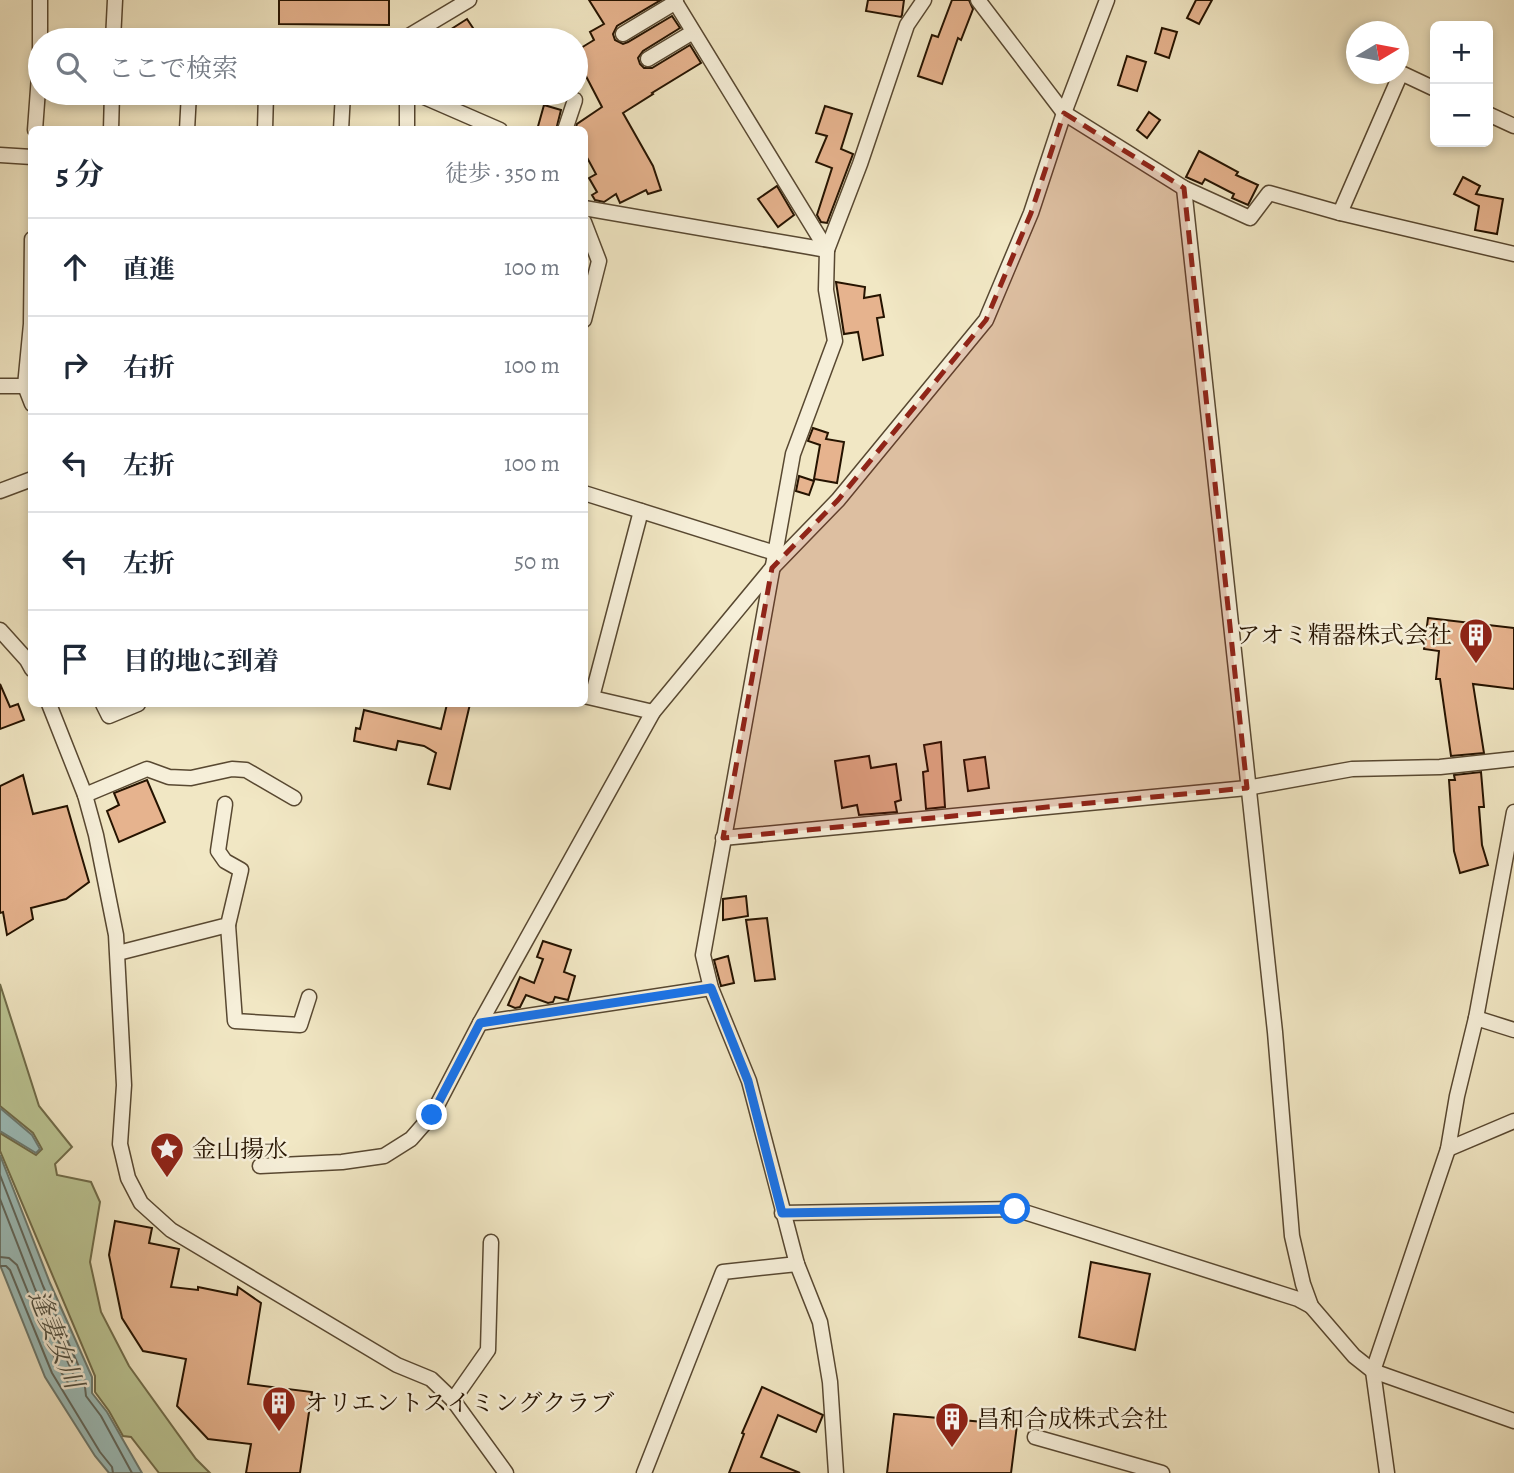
<!DOCTYPE html>
<html lang="ja">
<head>
<meta charset="utf-8">
<style>
  body { margin:0; font-family:Alegreya,"Noto Serif JP",serif; background:#f2f2f3; color:#1f2937 }
  .controls { position:absolute; right:21px; top:21px; display:grid; overflow:hidden; border-radius:10px; box-shadow:0 4px 10px #0003 }
  .controls button { width:63px; height:63px; display:grid; place-items:center; padding:0; border:0; border-bottom:2px solid #e0e1e3; background:#fff; color:#1f2937; font:35px sans-serif }
  .compass { position:absolute; left:1346px; top:21px; width:63px; height:63px; border-radius:50%; background:#fff; box-shadow:0 4px 10px #0003; rotate:80deg }
  .stop { position:absolute; width:21px; height:21px; margin:-16px; border:5px solid #1a73e8; border-radius:50%; background:#fff }
  .stop.end { background:#1a73e8; border-color:#fff; box-shadow:0 2px 7px #0008 }
  .list { margin:0; padding:0; list-style:none }
  h2 { display:flex; justify-content:space-between; align-items:center; height:91px; margin:0; padding:0 28px; font-size:30px }
  h2 small { font-size:23px; font-weight:400; color:#747a83 }
  .list li { display:grid; grid-template-columns:46px 1fr auto; gap:21px; align-items:center; box-sizing:border-box; height:98px; padding:0 28px; border-top:2px solid #e0e1e3 }
  .list b { display:block; font-size:26px; white-space:nowrap }
  .list em { font-size:23px; font-style:normal; color:#747a83 }
  .icon { flex:none; width:38px; height:38px; fill:none; stroke:currentColor; stroke-width:2; stroke-linecap:round; stroke-linejoin:round }
  .map { position:relative; flex:none; width:1514px; height:1473px; overflow:hidden }
  .search { position:absolute; background:#fff; box-shadow:0 4px 10px #0003; left:28px; top:28px; width:560px; height:77px; display:flex; align-items:center; gap:18px; box-sizing:border-box; padding:0 24px; border-radius:38px; color:#747a83; font-size:26px }
  .panel { position:absolute; background:#fff; box-shadow:0 4px 10px #0003; left:28px; top:126px; width:560px; height:581px; border-radius:10px }
  .map>svg:first-child { display:block }
  .green { fill:#bbc594; stroke:#706c4a; stroke-width:2 }
  .water { fill:#9cbebb; stroke:#6c7a70; stroke-width:2 }
  .lines { fill:none; stroke-linecap:round; stroke-linejoin:round }
  .shore { stroke:#60685e; stroke-width:2 }
  .building { fill:#e6b38e; stroke:#251300; stroke-width:2 }
  .minor-casing { stroke:#584831; stroke-width:17 }
  .minor { stroke:#f6efd9; stroke-width:14 }
  .route { stroke:#1a73e8; stroke-width:9 }
  .marked { fill:#8f2418; fill-opacity:0.2; stroke:#8f2418; stroke-width:5; stroke-dasharray:14 9; stroke-linejoin:round }
  .labels { text-anchor:middle; dominant-baseline:central; stroke-width:5; stroke-linejoin:round; paint-order:stroke }
  .poi-label { font-size:24px; fill:#251300; stroke:#f6efd9; text-anchor:start }
  .water-label { font-size:26px; font-style:italic; fill:#4f4f41; stroke:#f6efd9 }
</style>
</head>
<body>
<div class="map">
<svg width="1514" height="1473" viewBox="0 0 1514 1473">
  <rect width="100%" height="100%" fill="#f1e7c4"/>
  <filter id="stains"><feTurbulence type="fractalNoise" baseFrequency=".00286" numOctaves="4"/><feColorMatrix values="0 0 0 0 .2 0 0 0 0 .09 0 0 0 0 .02 0 0 0 .5 -.17"/></filter>
  <radialGradient id="worn" r=".72"><stop offset=".6" stop-color="#630" stop-opacity="0"/><stop offset="1" stop-color="#630" stop-opacity=".3"/></radialGradient>
  <polygon class="green" points="0,984 39,1106 72,1147 55,1164 57,1175 91,1182 100,1202 90,1262 101,1312 129,1366 196,1459 210,1473 159,1473 131,1437 123,1436 109,1411 95,1392 95,1376 0,1151 0,1133 36,1155 42,1149 33,1133 0,1106"/>
  <g class="water">
    <polygon points="0,1108 32,1135 40,1149 36,1153 0,1131"/>
    <polygon points="0,1155 50,1283 92,1377 92,1393 107,1412 142,1473 109,1473 95,1456 45,1377 0,1265"/>
  </g>
  <g class="lines">
    <g class="shore">
      <polyline points="0,1175 43,1286 84,1378 86,1396 101,1416 132,1473"/>
      <polyline points="0,1199 35,1289 76,1380 74,1387 70,1386 59,1369 17,1265 9,1258 0,1257"/>
      <polyline points="0,1266 6,1266 10,1270 52,1373 100,1452 112,1467 113,1473"/>
    </g>
  </g>
  <g class="building">
    <polygon points="279,0 389,0 389,25 279,24"/>
    <polygon points="589,0 661,0 617,26 613,34 615,40 623,44 628,42 672,16 680,28 643,51 638,58 640,64 644,68 652,68 690,45 701,63 652,93 653,94 623,113 653,166 661,190 648,194 646,190 620,203 616,194 604,202 595,200 592,195 597,192 589,178 596,174 584,152 584,130 575,130 577,124 602,107 576,57 576,51 594,40 590,32 604,24"/>
    <polygon points="868,0 904,0 902,15 901,17 866,11"/>
    <polygon points="952,0 969,0 973,9 961,40 958,38 942,84 918,76 932,35 938,37"/>
    <polygon points="1196,0 1212,0 1199,24 1187,18"/>
    <polygon points="467,19 481,40 434,40"/>
    <polygon points="1162,28 1177,32 1169,58 1155,53"/>
    <polygon points="1127,56 1146,62 1137,91 1118,85"/>
    <polygon points="544,105 561,110 556,130 537,130"/>
    <polygon points="825,106 852,114 841,149 853,154 827,223 821,222 817,215 832,168 816,162 827,136 816,133"/>
    <polygon points="1149,112 1160,120 1147,138 1137,130"/>
    <polygon points="1199,151 1238,172 1236,175 1258,185 1248,205 1232,198 1234,194 1205,179 1202,184 1186,177"/>
    <polygon points="1463,177 1480,186 1476,194 1503,199 1497,234 1475,230 1479,206 1454,194"/>
    <polygon points="777,186 794,215 778,227 758,199"/>
    <polygon points="836,282 865,287 864,298 880,295 884,317 877,318 883,355 863,360 858,332 844,334"/>
    <polygon points="813,428 828,433 826,439 844,442 837,483 814,479 820,445 808,441"/>
    <polygon points="799,476 814,481 809,495 796,491"/>
    <polygon points="1428,618 1514,628 1514,689 1473,684 1484,753 1451,756 1440,679 1436,679 1439,651 1424,649"/>
    <polygon points="0,684 10,707 18,704 24,720 0,729"/>
    <polygon points="447,704 470,704 450,789 428,784 436,753 424,746 398,741 396,750 354,741 356,728 360,729 364,710 441,729"/>
    <polygon points="941,742 945,807 926,809 923,772 928,771 924,745"/>
    <polygon points="869,756 871,768 896,764 901,800 895,802 897,812 859,815 857,805 842,808 835,761"/>
    <polygon points="985,757 989,788 968,791 964,760"/>
    <polygon points="1481,772 1484,807 1479,807 1482,845 1488,865 1460,873 1454,851 1449,780 1455,780 1454,775"/>
    <polygon points="23,775 33,814 67,806 89,882 66,899 31,908 33,919 7,935 3,912 0,913 0,786"/>
    <polygon points="147,780 165,822 119,842 107,811 119,805 114,793"/>
    <polygon points="746,896 748,916 723,920 723,899"/>
    <polygon points="767,918 775,979 755,981 746,920"/>
    <polygon points="543,941 571,950 564,972 575,976 568,1000 555,997 553,1002 548,1003 526,995 520,1007 515,1008 508,1005 520,977 534,983 543,959 537,957"/>
    <polygon points="728,956 734,983 721,986 714,960"/>
    <polygon points="115,1221 152,1228 149,1243 179,1249 171,1287 198,1290 198,1287 237,1295 238,1287 261,1303 248,1384 312,1392 300,1473 246,1473 251,1444 208,1439 177,1406 186,1359 143,1351 122,1318 109,1255"/>
    <polygon points="1091,1262 1150,1274 1135,1350 1079,1337"/>
    <polygon points="762,1387 823,1415 816,1432 778,1415 761,1457 800,1473 729,1473 744,1434 742,1433"/>
    <polygon points="894,1414 1017,1425 1011,1473 887,1473"/>
  </g>
  <g class="lines">
    <g class="minor-casing">
      <g id="minor">
        <polyline points="674,0 827,250"/>
        <polyline points="978,0 1064,113 1184,188 1250,218 1269,193 1340,213 1514,254"/>
        <polyline points="623,34 676,2"/>
        <polyline points="113,40 115,0"/>
        <polyline points="402,40 469,0"/>
        <polyline points="648,59 693,32"/>
        <polyline points="415,93 500,130"/>
        <polyline points="1488,114 1514,126"/>
        <polyline points="35,130 40,62 40,0"/>
        <polyline points="111,130 112,93"/>
        <polyline points="187,130 189,93"/>
        <polyline points="265,130 266,93"/>
        <polyline points="341,130 343,93"/>
        <polyline points="407,130 407,93"/>
        <polyline points="565,130 575,100"/>
        <polyline points="0,155 32,157"/>
        <polyline points="1184,188 1275,1032 1292,1236 1303,1284 1311,1306 1354,1356 1373,1371 1514,1421"/>
        <polyline points="584,208 827,250"/>
        <polyline points="1340,213 1401,73 1435,89"/>
        <polyline points="584,222 599,261 584,320"/>
        <polyline points="32,239 31,324 25,386 32,404"/>
        <polyline points="0,386 32,386"/>
        <polyline points="0,491 32,479"/>
        <polyline points="584,493 775,553"/>
        <polyline points="0,630 27,660 32,669"/>
        <polyline points="584,696 653,712"/>
        <polyline points="592,697 641,511"/>
        <polyline points="49,704 85,795 96,835 116,935 124,1085 120,1144 128,1178 141,1203 171,1230 397,1365 431,1379 453,1400 506,1473"/>
        <polyline points="103,704 109,716 138,704"/>
        <polyline points="85,795 147,769 169,777 191,778 232,769 246,770 294,798"/>
        <polyline points="723,838 1247,788 1352,769 1440,767 1514,759"/>
        <polyline points="228,925 235,1021 300,1025 309,997"/>
        <polyline points="118,953 228,925 241,870 225,861 218,851 225,804"/>
        <polyline points="1476,1018 1514,1030"/>
        <polyline points="480,1023 711,988"/>
        <polyline points="1448,1149 1514,1121"/>
        <polyline points="260,1166 342,1162 384,1156 411,1139 432,1115 480,1023 653,712 772,568 838,500 986,320 1031,213 1064,113 1107,0"/>
        <polyline points="782,1213 1015,1209 1298,1299 1311,1306"/>
        <polyline points="453,1400 488,1350 491,1242"/>
        <polyline points="1035,1437 1162,1473"/>
        <polyline points="644,1473 723,1272 797,1264"/>
        <polyline points="836,1473 830,1382 820,1322 797,1264 749,1081 711,988 703,955 793,454 835,341 826,290 827,250 860,164 907,25 924,0"/>
        <polyline points="1387,1473 1373,1371 1448,1149 1457,1096 1476,1018 1514,812"/>
      </g>
    </g>
    <use href="#minor" class="minor"/>
  </g>
  <g class="lines">
    <polyline class="route" points="432,1115 480,1023 711,988 748,1081 782,1213 1015,1209"/>
  </g>
  <path class="marked" d="M1064,113L1184,188L1247,788L723,838L772,568L838,500L986,320L1031,213Z"/>
  <defs>
    <g id="building-pin" transform="scale(1.75)"><path d="M0 17L-7.5 6A9.5 9.5 0 1 1 7.5 6Z" fill="#8f2418" stroke="#f6efd9"/><path d="M-4-6H4V6H1V3H-1V6H-4ZM-2.5-4.3h1.7v1.8h-1.7ZM.8-4.3h1.7v1.8H.8ZM-2.5-1h1.7V.8h-1.7ZM.8-1h1.7V.8H.8Z" fill="#fff"/></g>
    <g id="sight-pin" transform="scale(1.75)"><path d="M0 17L-7.5 6A9.5 9.5 0 1 1 7.5 6Z" fill="#8f2418" stroke="#f6efd9"/><path d="M0-6L1.8-2.2L6-1.7L2.9 1.2L3.7 5.4L0 3.3L-3.7 5.4L-2.9 1.2L-6-1.7L-1.8-2.2Z" fill="#fff"/></g>
  </defs>
  <g fill-rule="evenodd">
    <use href="#building-pin" x="1476" y="635"/>
    <use href="#sight-pin" x="167" y="1149"/>
    <use href="#building-pin" x="279" y="1403"/>
    <use href="#building-pin" x="952" y="1419"/>
  </g>
  <g class="labels">
    <g class="poi-label">
      <text x="1452" y="635" text-anchor="end">アオミ精器株式会社</text>
      <text x="192" y="1149">金山揚水</text>
      <text x="304" y="1403">オリエントスイミングクラブ</text>
      <text x="976" y="1419">昌和合成株式会社</text>
    </g>
    <g class="water-label">
      <text transform="translate(56 1339) rotate(68)">逢妻女川</text>
    </g>
  </g>
  <rect width="100%" height="100%" filter="url(#stains)"/>
  <rect width="100%" height="100%" fill="url(#worn)"/>
</svg>
<div class="controls">
<button>+</button>
<button>−</button>
</div>
<svg class="compass" viewBox="-18 -18 36 36"><path d="M0-13l5 13h-10z" fill="#e53935"/><path d="M0 13l5-13h-10z" fill="#747a83"/></svg>
<div class="stop" style="left:1015px;top:1209px"></div>
<div class="stop end" style="left:432px;top:1115px"></div>
<div class="search"><svg class="icon" aria-label="search" viewBox="0 0 24 24"><circle cx="10" cy="10" r="6"/><path d="M15 15l6 6"/></svg>ここで検索</div>
<section class="panel">
<h2>5 分<small>徒歩 · 350 m</small></h2>
<ul class="list">
<li><svg class="icon" aria-label="ahead" viewBox="0 0 24 24"><path d="M12 20V5M6 11l6-6 6 6"/></svg><div><b>直進</b></div><em>100 m</em></li>
<li><svg class="icon" aria-label="right" viewBox="0 0 24 24"><path d="M7 20v-9h11M14 6l5 5-5 5"/></svg><div><b>右折</b></div><em>100 m</em></li>
<li><svg class="icon" aria-label="left" viewBox="0 0 24 24"><path d="M17 20v-9H6M10 6l-5 5 5 5"/></svg><div><b>左折</b></div><em>100 m</em></li>
<li><svg class="icon" aria-label="left" viewBox="0 0 24 24"><path d="M17 20v-9H6M10 6l-5 5 5 5"/></svg><div><b>左折</b></div><em>50 m</em></li>
<li><svg class="icon" aria-label="arrive" viewBox="0 0 24 24"><path d="M6 21V4h12l-3 4 3 4H6"/></svg><div><b>目的地に到着</b></div></li>
</ul>
</section>
</div>
</body>
</html>
